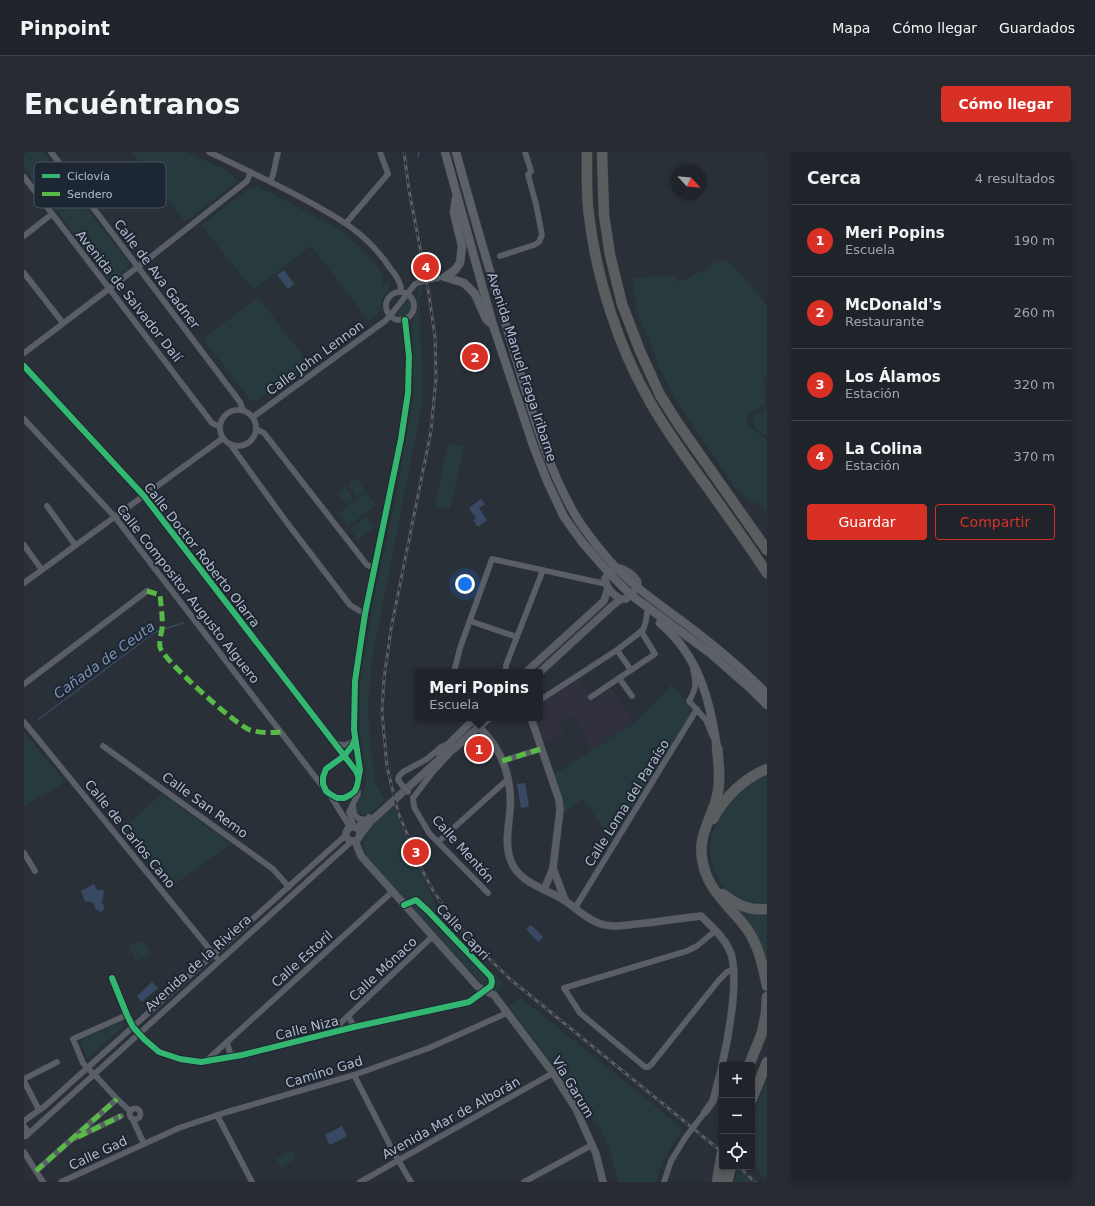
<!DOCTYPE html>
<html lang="es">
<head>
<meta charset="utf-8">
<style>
  body { margin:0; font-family:"DejaVu Sans",sans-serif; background:#282c32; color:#f1f3f6 }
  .controls { position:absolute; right:12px; bottom:12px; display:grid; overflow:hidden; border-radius:4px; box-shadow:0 2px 6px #0003 }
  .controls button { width:36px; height:36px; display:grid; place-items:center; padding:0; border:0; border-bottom:1px solid #3d4147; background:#20242a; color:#f1f3f6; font:20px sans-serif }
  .compass { position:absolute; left:647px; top:12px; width:36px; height:36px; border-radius:50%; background:#20242a; box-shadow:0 2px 6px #0003; rotate:116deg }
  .you { position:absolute; left:441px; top:432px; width:14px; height:14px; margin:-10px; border:3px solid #fff; border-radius:50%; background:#1a73e8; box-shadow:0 0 0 6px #1a73e833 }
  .badge { display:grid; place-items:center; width:26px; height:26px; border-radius:50%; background:#d93025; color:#fff; font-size:13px; font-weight:700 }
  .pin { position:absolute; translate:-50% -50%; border:2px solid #fff; box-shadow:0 1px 4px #0006 }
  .popup { position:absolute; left:391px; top:517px; width:128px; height:52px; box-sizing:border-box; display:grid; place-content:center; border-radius:4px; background:#20242a; filter:drop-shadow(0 1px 3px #0005); font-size:13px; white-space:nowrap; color:#a2a4a8 }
  .popup b { font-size:15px; color:#f1f3f6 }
  .popup::after { content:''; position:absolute; left:50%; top:100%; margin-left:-8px; border:8px solid transparent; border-top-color:#20242a }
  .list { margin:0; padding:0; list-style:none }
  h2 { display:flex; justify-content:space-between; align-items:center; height:52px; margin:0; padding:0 16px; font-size:17px }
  h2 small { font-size:13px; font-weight:400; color:#a2a4a8 }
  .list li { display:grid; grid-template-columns:26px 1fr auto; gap:12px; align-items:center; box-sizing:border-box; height:72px; padding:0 16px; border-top:1px solid #3d4147 }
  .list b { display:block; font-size:15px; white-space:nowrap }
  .list p { margin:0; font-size:13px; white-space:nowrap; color:#a2a4a8 }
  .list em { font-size:13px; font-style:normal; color:#a2a4a8 }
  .actions { display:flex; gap:8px; padding:12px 16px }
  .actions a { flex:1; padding:9px 0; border:1px solid #d93025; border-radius:4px; text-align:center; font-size:14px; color:#d93025 }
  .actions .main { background:#d93025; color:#fff }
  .icon { flex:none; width:22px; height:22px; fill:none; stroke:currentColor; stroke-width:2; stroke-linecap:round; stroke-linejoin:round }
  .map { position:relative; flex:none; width:743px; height:1030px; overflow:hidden; border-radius:4px }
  header { display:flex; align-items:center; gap:24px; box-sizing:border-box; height:56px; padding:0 20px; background:#20242a; border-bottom:1px solid #3d4147 }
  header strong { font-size:19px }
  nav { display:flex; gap:22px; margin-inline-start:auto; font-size:14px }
  .intro { display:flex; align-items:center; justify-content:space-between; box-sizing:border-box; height:96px; padding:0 24px }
  h1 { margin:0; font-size:28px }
  .button { padding:10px 18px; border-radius:4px; background:#d93025; color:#fff; font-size:14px; font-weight:700 }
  main { display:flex; gap:24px; padding:0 24px }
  aside { flex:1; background:#20242a; border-radius:4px; box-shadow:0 2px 6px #0003 }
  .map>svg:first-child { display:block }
  .medical { fill:#31303e }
  .green { fill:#273a3e }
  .water { fill:#384963 }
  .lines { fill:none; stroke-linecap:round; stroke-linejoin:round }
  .stream { stroke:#384963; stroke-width:1.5 }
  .street-casing { stroke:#484c53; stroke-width:6 }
  .secondary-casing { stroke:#484c53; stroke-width:8 }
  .primary-casing { stroke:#484c55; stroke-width:9 }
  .highway-casing { stroke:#474c53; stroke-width:11 }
  .street { stroke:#5a5e66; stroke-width:5.5 }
  .secondary { stroke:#595d64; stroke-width:7 }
  .primary { stroke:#5c6168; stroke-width:8 }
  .highway { stroke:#5a5d60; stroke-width:10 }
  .rail-casing { stroke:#595d64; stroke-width:3 }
  .rail { stroke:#1d2633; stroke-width:1.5; stroke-dasharray:4.5; stroke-linecap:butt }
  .street-bridge-casing { stroke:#484c53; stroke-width:6; stroke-linecap:butt }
  .street-bridge { stroke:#5a5e66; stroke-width:5.5 }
  .quiet { stroke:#58b947; stroke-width:5; stroke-dasharray:10 5; stroke-linecap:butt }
  .cycleway-casing { stroke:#1d2633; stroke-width:8 }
  .cycleway { stroke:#33b770; stroke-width:6 }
  .labels { text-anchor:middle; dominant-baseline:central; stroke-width:4; stroke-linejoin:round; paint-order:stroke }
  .street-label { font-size:13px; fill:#b4bcc9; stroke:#1d2633 }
  .water-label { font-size:14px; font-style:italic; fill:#7c92b1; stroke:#1d2633 }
  .key { fill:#1d2633; stroke:#4a5360; stroke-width:1 }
  .key-label { font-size:11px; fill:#b4bcc9 }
</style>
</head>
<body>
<header>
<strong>Pinpoint</strong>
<nav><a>Mapa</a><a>Cómo llegar</a><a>Guardados</a></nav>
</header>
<div class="intro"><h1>Encuéntranos</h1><a class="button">Cómo llegar</a></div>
<main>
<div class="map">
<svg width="743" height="1030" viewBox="0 0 743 1030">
  <rect width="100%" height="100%" fill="#2a3038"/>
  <polygon class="medical" points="552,526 568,550 587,537 610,570 568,598 549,563 535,570 540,582 519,590 510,566 516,566 516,551"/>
  <g class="green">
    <polygon points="0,0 19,0 99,103 101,102 105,111 104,117 90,128 82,126 77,121 79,119 0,16"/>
    <polygon points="108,0 163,0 207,21 213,30 161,70"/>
    <polygon points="233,34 315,77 339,98 352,113 360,126 358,128 360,134 364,131 366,135 358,147 356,159 345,169 287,94 229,138 177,73 226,36"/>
    <path d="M697,108L705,110L733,140L743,155V222L738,230L741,235V251L722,264C724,277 734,280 743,288V363L737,353L721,347L719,341L713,338L660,261L639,224L613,159L609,133V126L651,123L654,130L681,118L691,109Z"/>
    <polygon points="397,134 399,144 395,144 399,246 348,508 344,558 347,601 352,632 361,648 346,662 336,662 333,659 332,654 343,631 336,580 335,538 350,446 369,358 383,282 390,241 388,173 394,154 392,146 394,137"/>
    <polygon points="234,145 285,212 232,249 225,247 179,187"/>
    <path d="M386,146C391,157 383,167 371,165Z"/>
    <path d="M743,257V284C735,279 725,274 730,264Z"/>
    <polygon points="424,291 440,295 426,357 411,354"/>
    <polygon points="332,326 341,338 333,345 324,333"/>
    <polygon points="321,335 330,347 322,353 313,341"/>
    <polygon points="342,340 352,353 324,374 315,361"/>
    <polygon points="342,365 350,376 334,388 326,377"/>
    <polygon points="648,532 669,560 588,689 559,646 541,662 528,624 613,569"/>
    <polygon points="0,580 41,630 1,654 0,652"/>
    <path d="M743,623V752C716,751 693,738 688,710C686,703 685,695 687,688C693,662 718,634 743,623Z"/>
    <polygon points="138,642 207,692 148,734 99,676"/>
    <path d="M368,653L417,766L443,796L479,830L476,838L470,841L460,834L342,704C333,679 352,668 368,653Z"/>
    <polygon points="712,756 729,762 743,762 743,807 733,782"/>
    <polygon points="120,788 127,802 112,809 105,794"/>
    <path d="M496,845L659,977C648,994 635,1010 633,1030H594L585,996L576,976L485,854Z"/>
    <polygon points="98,870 100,874 63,907 56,888"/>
    <polygon points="743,928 743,1028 728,1013 728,965"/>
    <polygon points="269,998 273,1006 257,1015 252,1007"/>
    <polygon points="713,1017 728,1030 711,1030"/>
  </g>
  <g class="water">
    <polygon points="260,118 270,132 264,137 253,123"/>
    <polygon points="457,347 461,352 455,356 463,368 454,375 449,368 452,366 445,356"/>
    <polygon points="501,631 505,655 497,656 493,632"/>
    <polygon points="70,732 73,738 80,738 78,751 81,756 77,760 71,757 70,751 61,749 57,739"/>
    <polygon points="507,773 519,785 514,790 502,777"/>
    <polygon points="128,830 134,836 118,850 113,844"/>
    <polygon points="318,974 323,984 306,993 301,983"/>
  </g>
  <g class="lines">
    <g class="stream">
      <polyline points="394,5 395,0"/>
      <polyline points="15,567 131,480 159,471"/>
    </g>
    <g class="street-casing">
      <g id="street">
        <polyline points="27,0 216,250 219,258"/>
        <path d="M185,0C216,15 246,29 276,45C313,65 342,80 366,116C372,123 378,131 377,140"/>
        <polyline points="0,25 188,271 196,275"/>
        <polyline points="246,29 249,23 254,0"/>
        <polyline points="322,71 364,22 356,0"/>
        <polyline points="0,84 28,62"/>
        <polyline points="476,104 510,93 515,90 518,83 512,52 504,23 507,19 501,0"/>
        <polyline points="0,121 39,171"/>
        <circle cx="376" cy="154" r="14"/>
        <polyline points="0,201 123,108 223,29 227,20"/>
        <polyline points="0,214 120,344 332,619 334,624"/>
        <circle cx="214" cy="276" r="18"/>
        <polyline points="229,265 361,169 366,164 391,132 396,130"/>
        <polyline points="0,267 91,365 299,635"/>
        <polyline points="232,277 240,281 343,413 350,416"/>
        <polyline points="206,292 261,368 326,453 341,462"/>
        <polyline points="23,354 51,393"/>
        <polyline points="0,393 18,418"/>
        <polyline points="0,431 199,286"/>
        <polyline points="446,469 493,485"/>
        <polyline points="593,498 607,518"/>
        <path d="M669,517C672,531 673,536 665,549L682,568L689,585"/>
        <polyline points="430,520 436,496 468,407 582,432"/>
        <polyline points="484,520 482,518 482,513 519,418"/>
        <polyline points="595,526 608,544"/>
        <polyline points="0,532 123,439"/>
        <polyline points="567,545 631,502 617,479"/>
        <polyline points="516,548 593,498 619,478 622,469 623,460"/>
        <polyline points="0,570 192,805"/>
        <polyline points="331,587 328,594 320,604 302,617 299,625 299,632 302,639 306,642 313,646 320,646 326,643 331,639 333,634 336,618 330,578 331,529 341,462 377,287 384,241 385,204 381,168"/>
        <path d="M311,591C319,594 323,594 329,589"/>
        <polyline points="79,594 249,717 265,735"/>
        <polyline points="478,609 517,597"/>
        <polyline points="378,633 374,628 375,624 379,620 403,607 417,595 424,592"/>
        <polyline points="306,643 326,675"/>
        <polyline points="389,646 390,655 405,681 464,741"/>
        <polyline points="389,646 408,621 429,598"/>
        <polyline points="329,653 330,662 335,667 343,668"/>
        <polyline points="330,675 325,660 334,642 333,634"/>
        <polyline points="414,690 483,628"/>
        <polyline points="0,701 11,719"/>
        <polyline points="551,756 673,557"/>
        <polyline points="691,779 673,794 663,799 540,836 556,861 621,915 624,915 627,913 695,828 703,820 710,817"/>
        <polyline points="88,826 103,863 109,875 120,887 135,900 156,907 177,910 218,903 330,875 445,850 467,834 468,830 467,825 404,759 392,748 380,753"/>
        <polyline points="103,863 49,887 59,911 63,916 70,922 93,947 106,959"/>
        <polyline points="325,865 330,875"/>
        <polyline points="306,881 409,784"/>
        <polyline points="203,890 206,901 210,904"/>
        <polyline points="182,909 368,740"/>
        <polyline points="330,923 370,1001 387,1030"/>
        <polyline points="0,927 33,910"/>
        <polyline points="0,929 15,958"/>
        <circle cx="111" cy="962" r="5.5"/>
        <polyline points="193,963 228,1030"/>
        <polyline points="109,968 120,992"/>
        <polyline points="0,969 21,954 322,683"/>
        <polyline points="0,974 3,978 1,984"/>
        <polyline points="2,984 328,689"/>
        <polyline points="51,986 97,964"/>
        <polyline points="0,1000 19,1030"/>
        <polyline points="12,1019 93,947"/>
        <polyline points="37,1030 155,976 203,960 330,923 405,896 483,861"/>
        <polyline points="336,1030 529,921"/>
        <polyline points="500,1030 568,993"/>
        <polyline points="640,1030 647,1009 661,986"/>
      </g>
    </g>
    <g class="secondary-casing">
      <g id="secondary">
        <polyline points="502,520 580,449 584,436"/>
        <path d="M516,520L588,454L597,447H602L613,436L614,430C608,421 602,417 592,415L581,426C582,436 589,443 597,447"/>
        <polyline points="507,566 535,648 536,658 529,716 520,738"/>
        <path d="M449,568C457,577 466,586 472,596C483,614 488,637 486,658C485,673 481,688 485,703C490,726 512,734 531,743C547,750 558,765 574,771C589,777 607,772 622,771C640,769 658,766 677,764C687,774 699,784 705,797C717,819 704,888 698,913"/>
        <polyline points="416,602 425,592 451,566"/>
        <circle cx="329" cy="682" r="7"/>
        <polyline points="333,676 345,666"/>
        <polyline points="336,683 347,669 422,601 430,597 465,566"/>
        <polyline points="331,689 337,704 454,835 470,843 529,921 552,957 572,1002 579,1030"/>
        <polyline points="529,716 541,748"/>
        <polyline points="681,960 689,949 698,914"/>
      </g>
    </g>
    <g class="primary-casing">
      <g id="primary">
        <polyline points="421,0 469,173 509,293 523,329 540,365 558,390 585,421 607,443 686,501 727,537 743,553"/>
        <path d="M432,0C450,67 470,133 490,200C506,253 522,312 550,361C560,378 572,393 585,408C607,433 635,452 662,472C691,494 718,516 743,542"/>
        <polyline points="421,125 431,118 436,111 438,94 430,61 432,46"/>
        <polyline points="421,125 440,131 451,142 462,167 469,173"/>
        <path d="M636,471C675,504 686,548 693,596"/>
      </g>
    </g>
    <g class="highway-casing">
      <g id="highway">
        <path d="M563,0C563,21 562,43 565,64C573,128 594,194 626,250C647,287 672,319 696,353C712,376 728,398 743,421"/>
        <polyline points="578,0 580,63 586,103 598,152 616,199 636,243 655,273 743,398"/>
        <path d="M693,596C695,614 697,630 692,648C685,672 673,685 679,712C685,740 707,755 723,777C735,794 739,815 743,834"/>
        <path d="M689,667C700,646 720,626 743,617"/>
        <path d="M699,742C712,753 726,759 743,757"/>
        <polyline points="725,913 738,881 742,861 743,845"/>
        <polyline points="728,947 743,910"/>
        <polyline points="693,1030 698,1001"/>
        <polyline points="703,1030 707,1015"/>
      </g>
    </g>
    <use href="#street" class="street"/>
    <use href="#secondary" class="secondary"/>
    <use href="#primary" class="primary"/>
    <use href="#highway" class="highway"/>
    <g class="rail-casing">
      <g id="rail">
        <polyline points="380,0 385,38 405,143 411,185 412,226 407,279 367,477 360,527 358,560 363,615 374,660 398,718 410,740 426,763 452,794 486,827 698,1000"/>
        <polyline points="715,1015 731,1030"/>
      </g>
    </g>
    <use href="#rail" class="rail"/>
    <g class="street-bridge-casing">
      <g id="street-bridge">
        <polyline points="396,130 415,126"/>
        <polyline points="378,633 384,640"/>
        <polyline points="661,986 681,960"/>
      </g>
    </g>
    <use href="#street-bridge" class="street-bridge"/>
    <g class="quiet">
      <path d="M123,439L136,443C137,454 139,466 138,477C137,483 135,489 136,495C139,508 213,574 226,578C236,581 247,581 257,580"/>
      <polyline points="478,609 517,597"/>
      <polyline points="54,985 97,964"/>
      <polyline points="12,1019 93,947"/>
    </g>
    <g class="cycleway-casing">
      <g id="cycleway">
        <polyline points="0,214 120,344 332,619 334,624"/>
        <polyline points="331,587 328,594 320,604 302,617 299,625 299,632 302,639 306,642 313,646 320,646 326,643 331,639 333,634 336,618 330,578 331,529 341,462 377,287 384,241 385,204 381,168"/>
        <polyline points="88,826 103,863 109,875 120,887 135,900 156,907 177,910 218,903 330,875 445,850 467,834 468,830 467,825 404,759 392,748 380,753"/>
      </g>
    </g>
    <use href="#cycleway" class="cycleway"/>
  </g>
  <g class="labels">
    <g class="street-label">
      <text transform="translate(133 122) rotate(53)">Calle de Ava Gadner</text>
      <text transform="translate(105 144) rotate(52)">Avenida de Salvador Dalí</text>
      <text transform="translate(291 206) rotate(-36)">Calle John Lennon</text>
      <text transform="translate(498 215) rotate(72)">Avenida Manuel Fraga Iribarne</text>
      <text transform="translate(178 403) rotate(52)">Calle Doctor Roberto Olarra</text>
      <text transform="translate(164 442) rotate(52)">Calle Compositor Augusto Alguero</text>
      <text transform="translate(603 651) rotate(-58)">Calle Loma del Paraíso</text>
      <text transform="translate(181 653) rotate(36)">Calle San Remo</text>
      <text transform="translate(106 682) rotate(51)">Calle de Carlos Cano</text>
      <text transform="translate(439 697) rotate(48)">Calle Mentón</text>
      <text transform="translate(439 780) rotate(47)">Calle Capri</text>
      <text transform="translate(278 807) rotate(-42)">Calle Estoril</text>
      <text transform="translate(174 811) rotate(-42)">Avenida de la Riviera</text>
      <text transform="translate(359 817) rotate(-43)">Calle Mónaco</text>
      <text transform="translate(283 876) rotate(-14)">Calle Niza</text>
      <text transform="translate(300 920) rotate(-17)">Camino Gad</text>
      <text transform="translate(549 935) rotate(59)">Vía Garum</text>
      <text transform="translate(427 966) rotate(-29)">Avenida Mar de Alborán</text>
      <text transform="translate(74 1001) rotate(-25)">Calle Gad</text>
    </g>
    <g class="water-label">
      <text transform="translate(80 508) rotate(-36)">Cañada de Ceuta</text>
    </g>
  </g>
  <rect x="10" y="10" width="132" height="46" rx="6" class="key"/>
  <rect x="18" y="22" width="18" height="4" fill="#33b770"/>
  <rect x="18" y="40" width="18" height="4" fill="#58b947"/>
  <g class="key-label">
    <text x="43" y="28">Ciclovía</text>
    <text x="43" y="46">Sendero</text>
  </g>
</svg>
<div class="controls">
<button>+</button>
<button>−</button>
<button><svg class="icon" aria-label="locate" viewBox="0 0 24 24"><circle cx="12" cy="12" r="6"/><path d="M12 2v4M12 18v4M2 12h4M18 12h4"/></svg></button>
</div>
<svg class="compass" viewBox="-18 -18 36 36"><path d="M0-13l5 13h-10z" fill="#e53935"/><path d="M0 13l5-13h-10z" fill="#a2a4a8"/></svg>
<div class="you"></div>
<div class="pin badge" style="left:455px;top:597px">1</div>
<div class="popup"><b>Meri Popins</b>Escuela</div>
<div class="pin badge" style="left:451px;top:205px">2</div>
<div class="pin badge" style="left:392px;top:700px">3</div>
<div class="pin badge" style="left:402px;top:115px">4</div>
</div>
<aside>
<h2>Cerca<small>4 resultados</small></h2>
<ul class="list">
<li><span class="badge">1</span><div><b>Meri Popins</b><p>Escuela</p></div><em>190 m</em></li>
<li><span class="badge">2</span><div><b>McDonald's</b><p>Restaurante</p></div><em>260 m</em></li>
<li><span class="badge">3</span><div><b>Los Álamos</b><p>Estación</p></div><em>320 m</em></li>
<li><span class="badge">4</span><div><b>La Colina</b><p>Estación</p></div><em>370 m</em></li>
</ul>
<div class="actions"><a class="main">Guardar</a><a>Compartir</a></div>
</aside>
</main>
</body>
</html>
